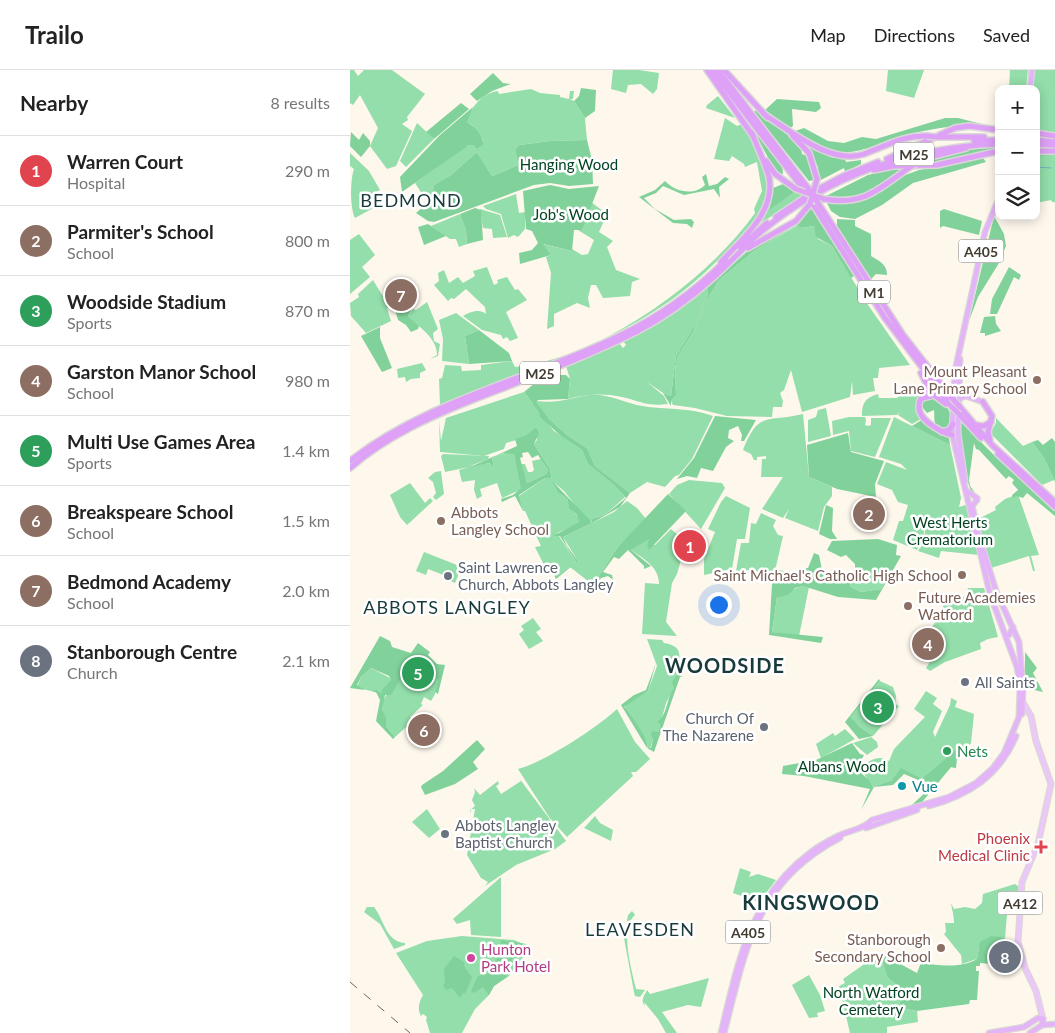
<!DOCTYPE html>
<html lang="en">
<head>
<meta charset="utf-8">
<style>
  body { margin:0; font-family:Lato,sans-serif; background:#f6f6f6; color:#222 }
  .controls { position:absolute; right:15px; top:15px; display:grid; overflow:hidden; border-radius:10px; box-shadow:0 2px 12px #0003 }
  .controls button { width:45px; height:45px; display:grid; place-items:center; padding:0; border:0; border-bottom:1px solid #e0e0e0; background:#fff; color:#222; font:25px sans-serif }
  .you { position:absolute; left:368px; top:534px; width:18px; height:18px; margin:-12px; border:4px solid #fff; border-radius:50%; background:#1a73e8; box-shadow:0 0 0 8px #1a73e833 }
  .badge { display:grid; place-items:center; width:32px; height:32px; border-radius:50%; background:#1a73e8; color:#fff; font-size:16px; font-weight:700 }
  .pin { position:absolute; translate:-50% -50%; border:2px solid #fff; box-shadow:0 1px 5px #0006 }
  .list { margin:0; padding:0; list-style:none }
  h2 { display:flex; justify-content:space-between; align-items:center; height:65px; margin:0; padding:0 20px; font-size:21px }
  h2 small { font-size:16px; font-weight:400; color:#767676 }
  .list li { display:grid; grid-template-columns:32px 1fr auto; gap:15px; align-items:center; box-sizing:border-box; height:70px; padding:0 20px; border-top:1px solid #e0e0e0 }
  .list b { display:block; font-size:19px; white-space:nowrap }
  .list p { margin:0; font-size:16px; white-space:nowrap; color:#767676 }
  .list em { font-size:16px; font-style:normal; color:#767676 }
  .icon { flex:none; width:28px; height:28px; fill:none; stroke:currentColor; stroke-width:2; stroke-linecap:round; stroke-linejoin:round }
  .map { position:relative; flex:none; width:705px; height:963px; overflow:hidden }
  header { display:flex; align-items:center; gap:30px; box-sizing:border-box; height:70px; padding:0 25px; background:#fff; border-bottom:1px solid #e0e0e0 }
  header strong { font-size:24px }
  nav { display:flex; gap:28px; margin-inline-start:auto; font-size:18px }
  main { display:flex }
  aside { flex:1; background:#fff }
  .map>svg:first-child { display:block }
  .green { fill:#93deaa }
  .forest { fill:#80d29a; fill-rule:evenodd }
  .lines { fill:none; stroke-linecap:round; stroke-linejoin:round }
  .stream { stroke:#74b0bd; stroke-width:1 }
  .primary-casing { stroke:#d9d8d6; stroke-width:7 }
  .trunk-casing { stroke:#d9d8d6; stroke-width:7 }
  .motorway-casing { stroke:#d9d8d6; stroke-width:8 }
  .primary { stroke:#ebc7fa; stroke-width:4.5 }
  .trunk { stroke:#e4b4f8; stroke-width:4.5 }
  .motorway { stroke:#dea1f7; stroke-width:5 }
  .rail { stroke:#6b6459; stroke-width:1; stroke-dasharray:9 9; stroke-linecap:butt }
  .motorway-bridge-casing { stroke:#d9d8d6; stroke-width:8; stroke-linecap:butt }
  .motorway-bridge { stroke:#dea1f7; stroke-width:5 }
  .education-dot { fill:#8d6e63; stroke:#fff; stroke-width:2 }
  .worship-dot { fill:#6b7280; stroke:#fff; stroke-width:2 }
  .leisure-dot { fill:#2e9e5b; stroke:#fff; stroke-width:2 }
  .culture-dot { fill:#0f9aa8; stroke:#fff; stroke-width:2 }
  .health-dot { fill:#e0444e; stroke:#fff; stroke-width:2 }
  .hotel-dot { fill:#d1479c; stroke:#fff; stroke-width:2 }
  .labels { text-anchor:middle; dominant-baseline:central; stroke-width:5; stroke-linejoin:round; paint-order:stroke }
  .shield { fill:#fff; stroke:#7b766e; stroke-width:1 }
  .shield-label { font-size:14px; font-weight:bold; fill:#423b30 }
  .park-label { font-size:15px; fill:#024422; stroke:#fff }
  .education-label { font-size:15px; fill:#785e54; stroke:#fff; text-anchor:end }
  .worship-label { font-size:15px; fill:#5b616d; stroke:#fff; text-anchor:start }
  .leisure-label { font-size:15px; fill:#27864d; stroke:#fff; text-anchor:start }
  .culture-label { font-size:15px; fill:#0d838f; stroke:#fff; text-anchor:start }
  .health-label { font-size:15px; fill:#be3a42; stroke:#fff; text-anchor:end }
  .hotel-label { font-size:15px; fill:#b23c85; stroke:#fff; text-anchor:start }
  .quarter-label { font-size:18px; letter-spacing:1px; fill:#183a3b; stroke:#fff }
  .district-label { font-size:20px; font-weight:bold; letter-spacing:1px; fill:#183a3b; stroke:#fff }
</style>
</head>
<body>
<header>
<strong>Trailo</strong>
<nav><a>Map</a><a>Directions</a><a>Saved</a></nav>
</header>
<main>
<aside>
<h2>Nearby<small>8 results</small></h2>
<ul class="list">
<li><span class="badge" style="background:#e0444e">1</span><div><b>Warren Court</b><p>Hospital</p></div><em>290 m</em></li>
<li><span class="badge" style="background:#8d6e63">2</span><div><b>Parmiter's School</b><p>School</p></div><em>800 m</em></li>
<li><span class="badge" style="background:#2e9e5b">3</span><div><b>Woodside Stadium</b><p>Sports</p></div><em>870 m</em></li>
<li><span class="badge" style="background:#8d6e63">4</span><div><b>Garston Manor School</b><p>School</p></div><em>980 m</em></li>
<li><span class="badge" style="background:#2e9e5b">5</span><div><b>Multi Use Games Area</b><p>Sports</p></div><em>1.4 km</em></li>
<li><span class="badge" style="background:#8d6e63">6</span><div><b>Breakspeare School</b><p>School</p></div><em>1.5 km</em></li>
<li><span class="badge" style="background:#8d6e63">7</span><div><b>Bedmond Academy</b><p>School</p></div><em>2.0 km</em></li>
<li><span class="badge" style="background:#6b7280">8</span><div><b>Stanborough Centre</b><p>Church</p></div><em>2.1 km</em></li>
</ul>
</aside>
<div class="map">
<svg width="705" height="963" viewBox="0 0 705 963">
  <rect width="100%" height="100%" fill="#fef7ec"/>
  <g class="green">
    <polygon points="0,0 4,0 8,6 14,0 42,0 75,24 57,47 58,50 52,54 62,61 46,96 37,99 20,76 28,58 10,25 3,35 0,33"/>
    <polygon points="263,0 289,0 309,3 307,19 303,24 291,14 278,15 276,23 261,19"/>
    <polygon points="538,0 574,0 564,28 536,21"/>
    <polygon points="660,0 678,0 676,19 659,19"/>
    <polygon points="685,0 705,0 705,64 686,61 686,19 682,19"/>
    <path d="M181,19L190,23L210,25V27L219,29L220,21H224L223,29H220L224,31L235,48L237,70L200,71L169,75L165,79L168,95L142,106L127,82L101,105L84,115L82,128L78,133L65,113L115,77L122,74L126,79L133,70L122,55L117,52C120,38 132,23 148,21L149,24Z"/>
    <polygon points="368,26 385,48 356,38 357,35"/>
    <path d="M375,48L387,56L392,54C404,72 419,97 417,120C414,143 398,158 383,174C325,239 268,265 189,296C156,309 123,323 90,335L89,309L92,308L95,295L111,296L112,301L131,300V295L162,291L165,297C249,289 357,211 405,143L404,139L412,121L407,92L395,97L394,94L382,86L379,91L364,89Z"/>
    <polygon points="67,53 84,69 56,97 50,91"/>
    <path d="M0,83L19,101L30,120L22,124L27,136L5,148C0,138 0,110 4,99L0,96Z"/>
    <polygon points="686,84 705,84 705,132 702,132 701,130 686,133"/>
    <polygon points="446,121 453,125 413,152 410,149 417,137 419,139"/>
    <polygon points="166,124 169,143 175,142 175,159 168,167 164,165 158,168 151,144 136,139 133,136"/>
    <polygon points="241,132 257,144 249,162 263,171 257,177 266,200 290,209 282,212 280,226 253,228 246,215 241,215 238,228 240,238 227,233 204,244 204,256 197,259 201,203 196,187 201,185 192,174 222,181 222,179 232,185 238,184 244,170 228,160 232,160"/>
    <polygon points="130,139 150,145 157,167 143,168 142,159 133,158"/>
    <polygon points="110,144 116,161 117,174 109,177 106,169 100,169 81,156"/>
    <polygon points="448,155 451,158 464,156 468,169 482,176 518,235 560,295 529,298 528,308 523,308 525,321 503,325 502,311 500,327 452,342 441,300 434,320 430,323 433,331 432,337 423,337 422,347 377,346 345,338 323,335 321,331 326,325 325,298 328,286 343,262 356,231 369,210 404,181"/>
    <polygon points="9,164 25,185 12,197 20,207 0,224 0,170"/>
    <path d="M137,197L144,215L148,213L147,210L157,207L165,220L168,219L177,230L156,242L168,268L160,271L157,267L153,269L151,265L132,260L113,246C119,242 130,238 136,244L135,237L116,219L104,229L101,228L98,231L84,215L89,211L88,203L94,200L99,213L108,207L113,213L125,206L123,201Z"/>
    <polygon points="23,210 34,228 37,227 43,235 37,238 41,251 16,263 1,246 0,233 9,227 8,224"/>
    <path d="M358,217V224L346,253L326,286L321,326L313,323L297,312L314,326L318,334C297,337 290,331 272,327C253,323 237,324 218,329L220,309L216,296L269,273L273,278L276,275L273,271L324,243Z"/>
    <path d="M77,232L88,259L83,263L84,271L90,274L88,286L80,289L87,285C87,267 69,258 58,246L63,239L66,240Z"/>
    <polygon points="106,243 129,260 115,266 119,294 92,291 93,269 89,250"/>
    <polygon points="72,293 76,300 70,303 70,308 61,309 56,312 55,307 48,308 47,299"/>
    <path d="M562,315H568L569,321H571L566,336L571,349L562,354L548,345L550,342L547,345L512,346C512,333 515,328 528,324L529,328H547L554,322H562Z"/>
    <path d="M174,322L183,334L186,331C209,334 219,328 239,325C258,323 274,333 292,336C316,340 340,337 363,346L342,389L329,405L325,406L315,417L297,412L280,423L245,396L237,378L217,365L198,348L195,350L204,361L232,380L238,394L264,415L275,427L255,445L241,449L242,453L264,442L277,431L287,438L296,449L267,478L243,515L220,497L228,491L213,467L240,454L214,421L202,411L200,399L184,374L187,370L186,357L173,368L156,373L154,379L134,386L90,382L89,350L91,371L96,348Z"/>
    <polygon points="476,338 481,366 458,372 458,350 466,347 468,340"/>
    <path d="M453,344L459,407L482,417V426L474,437L468,461L435,448L439,439L433,448L412,439L433,407H411L412,389H416V386L407,387V390H404L401,384L393,380C409,340 416,353 453,344Z"/>
    <polygon points="499,347 515,347 516,350 515,355 518,356 521,355 521,348 541,348 525,387 501,381 499,361 483,365 482,351"/>
    <polygon points="544,347 600,375 611,428 609,437 616,435 629,485 591,481 589,488 568,481 573,473 578,445 572,471 567,480 543,470 549,451 553,451 558,435 548,432 542,420 527,414 536,392 557,400 551,394 529,387"/>
    <polygon points="646,348 673,376 682,372 694,388 704,410 692,415 642,365 641,362 646,353"/>
    <polygon points="158,382 164,384 172,415 170,420 152,428 147,413 130,419 132,426 127,429 124,420 125,410 112,412 109,400 119,397 95,402 91,386 93,384 139,386 138,389 120,396 141,393 144,398 142,387"/>
    <polygon points="191,389 198,400 196,404 177,413 171,394 175,394 178,402 182,402 184,400 182,391"/>
    <polygon points="91,401 94,424 86,430 83,427 86,423 83,412 78,408 85,402"/>
    <polygon points="195,408 200,408 217,428 219,437 230,449 228,454 207,463 226,492 207,506 202,499 197,501 185,477 191,476 175,441 173,441 169,426"/>
    <polygon points="339,410 372,413 375,418 351,459 319,424 327,415"/>
    <polygon points="60,413 75,433 80,428 83,431 57,455 50,447 40,425"/>
    <polygon points="668,424 689,485 681,486 685,501 683,501 679,486 641,498 628,449 646,440 645,437 655,429"/>
    <polygon points="376,426 400,438 395,469 387,469 382,499 354,505 354,489 365,462 358,459 371,432"/>
    <polygon points="411,443 426,450 423,456 428,465 433,466 424,505 400,500 386,501 391,473 399,473 401,453 406,454"/>
    <path d="M321,459L336,472L327,504L322,513L316,552L327,566L292,564L295,513L309,514C309,498 296,490 281,480L298,469L300,470L297,475H305Z"/>
    <polygon points="74,482 107,495 108,506 105,513 96,509 102,506 100,503 94,505 94,507 91,504 78,499 76,505 66,501"/>
    <polygon points="533,499 541,501 531,519 511,522 501,517 500,514 509,501 519,500 522,506 526,506"/>
    <path d="M453,516L459,517L449,566L422,562L427,527C439,524 442,518 453,516Z"/>
    <polygon points="618,518 634,518 648,567 638,569 630,573 631,579 595,592 580,601 576,598 588,579 588,573 577,565 593,540 593,526 614,527 615,536"/>
    <polygon points="183,548 191,559 186,562 193,571 179,579 169,564 174,560 171,556"/>
    <path d="M297,569L312,570L314,573C337,577 326,588 331,604L324,610V618L316,633L308,662L303,669L300,679L297,677L289,658L274,639L276,634L298,621L307,596Z"/>
    <path d="M76,592L88,610L85,624L81,631L74,627L71,634L73,635L60,647L63,651L45,667L36,656C36,648 32,643 32,636C33,621 62,599 76,592Z"/>
    <path d="M21,598L40,608L41,610L31,625C23,620 17,621 7,617L11,607Z"/>
    <polygon points="530,611 543,617 546,626 545,634 549,636 523,666 510,657 501,647"/>
    <path d="M576,621L587,628L583,634L592,641L583,662L585,667L600,635L601,628L607,631L605,637L624,644L621,673L607,690L606,698L601,697L572,732L561,736L577,721L573,712L552,702L542,710L523,717L510,698C520,690 528,684 539,691L544,679L575,647L564,639Z"/>
    <path d="M267,639L285,672L300,689L286,702H281L283,706L217,767L199,747L168,699C195,692 248,657 267,639Z"/>
    <polygon points="495,659 505,669 471,688 466,674 483,663 485,666"/>
    <polygon points="521,667 527,672 528,677 517,685 503,673"/>
    <polygon points="169,708 216,771 205,779 166,795 135,816 138,812 131,808 117,785 125,739 121,739 121,743 120,740 125,736 122,730 125,722 124,718 130,725 148,711 149,714 146,716 151,724 171,711"/>
    <polygon points="77,739 90,759 79,768 62,752"/>
    <polygon points="245,746 250,753 263,760 261,771 234,758"/>
    <polygon points="390,798 401,802 399,807 408,804 426,810 409,832 383,823"/>
    <polygon points="151,807 151,867 121,865 120,850 107,854 103,849"/>
    <path d="M665,814L669,817L667,845H657L655,868L651,867L629,877L627,889L612,894L611,885L594,864L596,862L595,853H604C604,845 602,840 601,833L604,839L615,837L625,839L632,833L633,824Z"/>
    <path d="M17,837H24C35,851 35,871 55,873V875L44,879L30,854L14,842Z"/>
    <path d="M282,841L285,845C269,858 282,901 286,919L295,920L290,927L285,926L284,922L274,868L278,845Z"/>
    <path d="M112,866L164,870L178,876L175,885L159,906L144,916L139,925L125,939L112,963H80L76,950L77,947L73,944L71,946C67,939 69,932 73,925L46,883L77,871Z"/>
    <polygon points="530,883 537,907 549,917 550,938 567,941 568,952 537,957 537,963 500,963 489,916 495,913 493,909"/>
    <polygon points="459,905 470,925 475,941 467,943 468,947 459,948 442,915"/>
    <path d="M359,908L351,937L338,935L312,942L327,963H316L308,949L294,932L295,936C290,931 294,926 297,920L300,924Z"/>
  </g>
  <g class="forest">
    <polygon points="143,3 153,13 161,14 142,21 127,31 120,24"/>
    <polygon points="231,18 246,20 245,41 235,48 224,31 229,26"/>
    <polygon points="427,29 469,32 471,38 466,42 442,39 443,56 440,58 415,40"/>
    <polygon points="111,33 119,39 84,69 76,62"/>
    <path d="M123,37L117,52C124,56 134,66 133,75L126,79L123,75H119L52,122L50,107L90,65Z"/>
    <path d="M406,40C417,51 452,71 452,84L457,86L464,110L459,111L404,42Z"/>
    <path d="M595,48H608L636,55C609,54 582,59 556,65C530,71 510,87 482,81C469,78 457,68 445,61L454,58L478,71L494,73L512,67L526,69Z"/>
    <polygon points="402,57 432,94 433,104 426,103"/>
    <polygon points="1,62 9,70 13,63 20,71 20,76 11,87 0,76"/>
    <polygon points="237,70 242,90 243,114 219,116 200,113 184,115 84,152 78,151 66,143 81,130 84,115 101,105 127,82 142,106 168,95 165,79 169,75 200,71"/>
    <polygon points="457,74 480,87 495,89 496,92 511,90 511,94 495,102 494,98 469,111 468,97"/>
    <polygon points="649,77 649,80 591,92 572,93 614,80"/>
    <polygon points="633,88 636,92 563,113 532,135 505,149 490,147 481,141 476,131 499,133 513,130 550,107 569,100"/>
    <path d="M540,99L552,100C526,119 510,134 476,126L518,105Z"/>
    <path d="M356,104L359,116L367,114L375,107L379,109L369,117L370,128L364,119L334,125L313,116L306,123L294,128L305,139L324,150L341,149L344,152L342,158L337,154L323,153L289,127L305,120L315,111C325,122 344,126 355,115L352,107Z"/>
    <polygon points="433,114 446,121 419,140 423,118"/>
    <polygon points="200,115 219,119 249,116 232,160 224,160 222,181 193,174 201,185 170,194 169,183 182,180 188,173 182,161 176,159 173,121"/>
    <polygon points="461,136 504,206 501,208 482,176 466,167 464,156 451,158 447,155 404,181 369,210 356,231 343,262 328,286 325,298 326,325 321,331 321,336 313,323 321,326 326,286 346,253 358,224 358,217 402,177 437,158"/>
    <polygon points="125,138 131,140 133,170 117,174 116,161 110,144"/>
    <polygon points="594,139 632,151 629,165 593,156 590,158 590,141"/>
    <polygon points="644,146 654,164 656,176 649,193 628,227 619,251"/>
    <path d="M487,149L505,150V156L521,164V186C529,191 537,194 537,205L526,204L520,210L487,157Z"/>
    <polygon points="78,154 96,166 74,175 68,157"/>
    <polygon points="659,197 671,205 669,210 664,207 647,244 640,244 642,229"/>
    <polygon points="52,231 63,237 58,246 69,256 68,259 61,262 56,255 48,250 45,239"/>
    <polygon points="645,246 646,254 651,261 635,266 635,263 630,263 634,247"/>
    <polygon points="30,257 30,268 42,298 32,302 11,266"/>
    <polygon points="129,260 159,283 162,291 119,294 115,266"/>
    <polygon points="195,305 216,305 220,309 218,329 188,330 186,332 198,348 217,365 237,378 245,396 280,423 270,437 242,453 241,449 255,445 276,428 264,415 238,394 232,380 211,366 190,347 189,342 174,322"/>
    <path d="M581,326C595,332 605,342 599,357L594,360C582,356 585,350 584,340L577,343L573,338V331Z"/>
    <polygon points="365,346 406,350 394,371 391,371 392,365 388,356 379,360 378,368 384,371 376,377 363,401 351,398 347,408 337,406 327,409 344,388"/>
    <polygon points="573,349 588,363 599,368 600,375 562,356"/>
    <path d="M610,351L649,390L705,440V446L677,423L673,428L667,426L663,428L662,425L668,420L662,413L664,410L659,406L656,409L629,380L626,379L624,373L619,410L620,416L626,424L623,425C612,402 610,375 610,351Z"/>
    <path d="M186,357L189,363L184,374L200,399L202,411L240,450V454L213,467L217,476L228,491L206,509L199,494L207,506L226,492L210,466H203L229,452L227,445L219,438L217,428L208,422L200,408H195L169,425L173,441L165,426L152,432L151,429L163,425L171,418L164,384L154,383L142,387L144,398L140,393L120,397L167,376L165,369L175,366ZM178,382L182,388L188,385L198,400L196,404L177,413L170,388L173,387L172,383Z"/>
    <polygon points="498,363 501,382 534,391 525,414 526,427 487,419 459,407 457,375"/>
    <polygon points="702,368 705,372 705,412 694,388 682,372 688,370 693,375"/>
    <polygon points="318,424 336,441 299,480 297,475 299,469 281,480 301,496 294,499 294,496 278,480 269,489 264,487 253,502 262,505 263,510 258,506 251,508 246,516 243,515 267,478"/>
    <polygon points="476,435 483,438 482,461 487,469 480,469 469,464"/>
    <path d="M528,469L547,475L546,485L551,486L526,530L488,527L453,516L445,518L439,524L431,527H427L422,562L473,567L471,573L419,565L422,514L426,499L444,504L452,498H458L464,483L469,485L473,505L482,507L483,511H498L505,502V494L496,485L491,487L477,480L482,471ZM533,499L541,501L531,519L511,522L501,517L500,514L509,501L519,500L522,506H526Z"/>
    <polygon points="30,566 40,571 42,577 61,583 68,573 80,582 78,585 87,594 95,595 88,624 85,622 88,610 84,606 79,607 80,597 76,592 50,610 41,625 35,625 32,639 36,648 36,656 45,667 43,669 26,651 30,630 26,622 21,621 27,620 31,624 32,620 41,610 39,606 21,598 11,607 7,615 15,620 0,618"/>
    <polygon points="675,582 687,598 683,603 693,622 675,618"/>
    <path d="M306,593L298,621L274,637C281,646 298,666 297,678L271,635L284,625L296,620Z"/>
    <path d="M327,605L333,606L330,607L304,682L297,678H301L303,669L301,664L302,661L308,662L310,655L308,651C317,646 317,626 324,618L322,612Z"/>
    <polygon points="529,609 530,611 501,647 510,657 523,666 509,669 495,652"/>
    <polygon points="127,670 135,679 123,692 128,699 105,714 75,725 71,717 72,715 93,701"/>
    <polygon points="502,673 510,684 514,685 509,694 512,704 518,709 523,717 542,710 551,698 572,709 606,680 611,685 606,690 606,698 601,697 572,732 561,736 577,721 577,716 573,712 554,704 543,715 524,717 511,740 520,719 454,706 432,704 433,696 466,690"/>
    <path d="M641,866L651,867L666,873L668,881L662,883L660,879L653,876L654,880L650,882L645,880L640,884L642,894L630,893V896H626V901H629L627,930H620L619,934L567,941L550,938L549,917L537,907L530,883L567,903L570,895L573,893C589,896 613,898 627,889L630,872Z"/>
    <path d="M151,870L176,874L178,876L175,885L163,888L157,902H154L157,907L144,916L139,925L133,917L124,923L121,921L128,906L140,903C146,892 150,881 151,870Z"/>
    <polygon points="104,886 114,892 115,898 122,907 115,924 113,923 110,928 102,918 96,920 93,915 95,913 94,899"/>
  </g>
  <g class="lines">
    <g class="stream">
      <polyline points="686,85 705,84"/>
      <polyline points="686,97 701,98"/>
    </g>
    <g class="primary-casing">
      <polyline id="primary" points="672,631 681,646 686,671 701,714 688,774 672,812 668,872 675,898 686,921 693,949"/>
    </g>
    <g class="trunk-casing">
      <g id="trunk">
        <polyline points="680,19 682,0"/>
        <polyline points="610,289 608,363 615,411"/>
        <polyline points="608,329 616,326 633,332"/>
        <polyline points="617,421 627,428"/>
        <polyline points="624,450 646,521 669,572 673,616 672,644"/>
        <polyline points="626,452 622,436 627,430"/>
        <polyline points="659,565 663,557"/>
        <path d="M579,736C619,725 649,706 666,666"/>
        <polyline points="516,758 567,740"/>
        <polyline points="692,955 705,954"/>
        <path d="M371,963C388,893 399,828 461,782C469,776 478,771 488,766C498,761 514,759 522,750L599,727L626,713L643,698L654,683L669,647L670,617L667,597L640,524L602,363L605,301L635,162L649,128"/>
        <path d="M374,963C396,879 405,812 490,768"/>
        <polyline points="639,963 674,957 688,948 693,949"/>
        <polyline points="680,963 692,955 693,949"/>
      </g>
    </g>
    <g class="motorway-casing">
      <g id="motorway">
        <polyline points="357,0 403,66"/>
        <polyline points="362,0 454,120"/>
        <polyline points="368,0 458,118"/>
        <polyline points="374,0 417,47"/>
        <path d="M415,45C442,62 481,95 514,84C536,76 553,65 577,66"/>
        <polyline points="686,63 705,66"/>
        <polyline points="442,65 459,83 467,109"/>
        <polyline points="587,67 634,67"/>
        <polyline points="686,70 705,72"/>
        <polyline points="624,71 649,70"/>
        <polyline points="686,74 705,75"/>
        <polyline points="686,81 705,81"/>
        <polyline points="537,89 605,58 619,56 649,60"/>
        <polyline points="416,91 425,104 446,119"/>
        <polyline points="566,94 584,86 616,78"/>
        <polyline points="524,100 543,96 587,95 649,81"/>
        <polyline points="461,123 493,106 528,92"/>
        <path d="M474,129C514,136 529,119 560,97"/>
        <polyline points="468,133 553,265 602,328"/>
        <polyline points="464,136 535,248 602,337"/>
        <polyline points="426,147 454,128"/>
        <polyline points="390,177 417,153"/>
        <polyline points="398,178 446,151 460,134"/>
        <path d="M371,192C392,169 426,142 419,107C415,92 407,77 402,63"/>
        <path d="M571,303L578,317C576,324 569,328 569,335C567,350 591,362 602,365"/>
        <polyline points="573,328 584,325 596,334"/>
        <polyline points="633,332 642,346 638,362 640,370"/>
        <polyline points="610,337 642,375 705,432"/>
        <polyline points="609,344 631,368"/>
        <polyline points="625,355 634,356 641,352"/>
        <polyline points="592,362 599,360 603,354"/>
        <polyline points="648,384 705,437"/>
        <path d="M0,391C79,329 182,309 271,265C310,246 346,220 376,190"/>
        <path d="M0,398C37,366 80,347 125,329C179,308 234,288 286,262C313,248 340,229 363,208C380,193 395,176 412,161C480,105 562,77 649,74"/>
      </g>
    </g>
    <use href="#primary" class="primary"/>
    <use href="#trunk" class="trunk"/>
    <use href="#motorway" class="motorway"/>
    <polyline class="rail" points="0,912 60,963"/>
    <g class="motorway-bridge-casing">
      <g id="motorway-bridge">
        <polyline points="577,66 587,67"/>
        <polyline points="560,97 566,94"/>
        <polyline points="458,118 468,133"/>
        <polyline points="446,119 474,129"/>
        <polyline points="460,134 467,109"/>
        <polyline points="602,328 610,337"/>
        <polyline points="602,337 609,344"/>
      </g>
    </g>
    <use href="#motorway-bridge" class="motorway-bridge"/>
  </g>
  <g class="education-dot">
    <circle cx="687" cy="310" r="5"/>
    <circle cx="91" cy="451" r="5"/>
    <circle cx="612" cy="505" r="5"/>
    <circle cx="558" cy="536" r="5"/>
    <circle cx="591" cy="878" r="5"/>
  </g>
  <g class="worship-dot">
    <circle cx="98" cy="506" r="5"/>
    <circle cx="615" cy="612" r="5"/>
    <circle cx="414" cy="657" r="5"/>
    <circle cx="95" cy="764" r="5"/>
  </g>
  <circle class="leisure-dot" cx="597" cy="681" r="5"/>
  <circle class="culture-dot" cx="552" cy="716" r="5"/>
  <path class="health-dot" d="M688.5 769.5h5v5h5v5h-5v5h-5v-5h-5v-5h5z"/>
  <circle class="hotel-dot" cx="121" cy="888" r="5"/>
  <g class="labels">
    <g class="shield">
      <rect x="544" y="72.5" width="40" height="23" rx="4"/>
      <rect x="608.5" y="169.5" width="45" height="23" rx="4"/>
      <rect x="508" y="210.5" width="32" height="23" rx="4"/>
      <rect x="170" y="291.5" width="40" height="23" rx="4"/>
      <rect x="647.5" y="821.5" width="45" height="23" rx="4"/>
      <rect x="375.5" y="850.5" width="45" height="23" rx="4"/>
    </g>
    <g class="shield-label">
      <text x="564" y="84">M25</text>
      <text x="631" y="181">A405</text>
      <text x="524" y="222">M1</text>
      <text x="190" y="303">M25</text>
      <text x="670" y="833">A412</text>
      <text x="398" y="862">A405</text>
    </g>
    <g class="park-label">
      <text x="219" y="94">Hanging Wood</text>
      <text x="221" y="144">Job's Wood</text>
      <text x="600" y="452">West Herts<tspan x="600" dy="17">Crematorium</tspan></text>
      <text x="492" y="696">Albans Wood</text>
      <text x="521" y="922">North Watford<tspan x="521" dy="17">Cemetery</tspan></text>
    </g>
    <g class="education-label">
      <text x="677" y="301">Mount Pleasant<tspan x="677" dy="17">Lane Primary School</tspan></text>
      <text x="101" y="442" text-anchor="start">Abbots<tspan x="101" dy="17">Langley School</tspan></text>
      <text x="602" y="505">Saint Michael's Catholic High School</text>
      <text x="568" y="527" text-anchor="start">Future Academies<tspan x="568" dy="17">Watford</tspan></text>
      <text x="581" y="869">Stanborough<tspan x="581" dy="17">Secondary School</tspan></text>
    </g>
    <g class="worship-label">
      <text x="108" y="497">Saint Lawrence<tspan x="108" dy="17">Church, Abbots Langley</tspan></text>
      <text x="625" y="612">All Saints</text>
      <text x="404" y="648" text-anchor="end">Church Of<tspan x="404" dy="17">The Nazarene</tspan></text>
      <text x="105" y="755">Abbots Langley<tspan x="105" dy="17">Baptist Church</tspan></text>
    </g>
    <g class="leisure-label">
      <text x="607" y="681">Nets</text>
    </g>
    <g class="culture-label">
      <text x="562" y="716">Vue</text>
    </g>
    <g class="health-label">
      <text x="680" y="768">Phoenix<tspan x="680" dy="17">Medical Clinic</tspan></text>
    </g>
    <g class="hotel-label">
      <text x="131" y="879">Hunton<tspan x="131" dy="17">Park Hotel</tspan></text>
    </g>
    <g class="quarter-label">
      <text x="61" y="130">BEDMOND</text>
      <text x="97" y="537">ABBOTS LANGLEY</text>
      <text x="290" y="859">LEAVESDEN</text>
    </g>
    <g class="district-label">
      <text x="375" y="595">WOODSIDE</text>
      <text x="461" y="832">KINGSWOOD</text>
    </g>
  </g>
</svg>
<div class="controls">
<button>+</button>
<button>−</button>
<button><svg class="icon" aria-label="layers" viewBox="0 0 24 24"><path d="M12 4l9 5-9 5-9-5zM3 14l9 5 9-5"/></svg></button>
</div>
<div class="you"></div>
<div class="pin badge" style="left:340px;top:476px;background:#e0444e">1</div>
<div class="pin badge" style="left:519px;top:444px;background:#8d6e63">2</div>
<div class="pin badge" style="left:528px;top:637px;background:#2e9e5b">3</div>
<div class="pin badge" style="left:578px;top:574px;background:#8d6e63">4</div>
<div class="pin badge" style="left:68px;top:603px;background:#2e9e5b">5</div>
<div class="pin badge" style="left:74px;top:660px;background:#8d6e63">6</div>
<div class="pin badge" style="left:51px;top:225px;background:#8d6e63">7</div>
<div class="pin badge" style="left:655px;top:887px;background:#6b7280">8</div>
</div>
</main>
</body>
</html>
